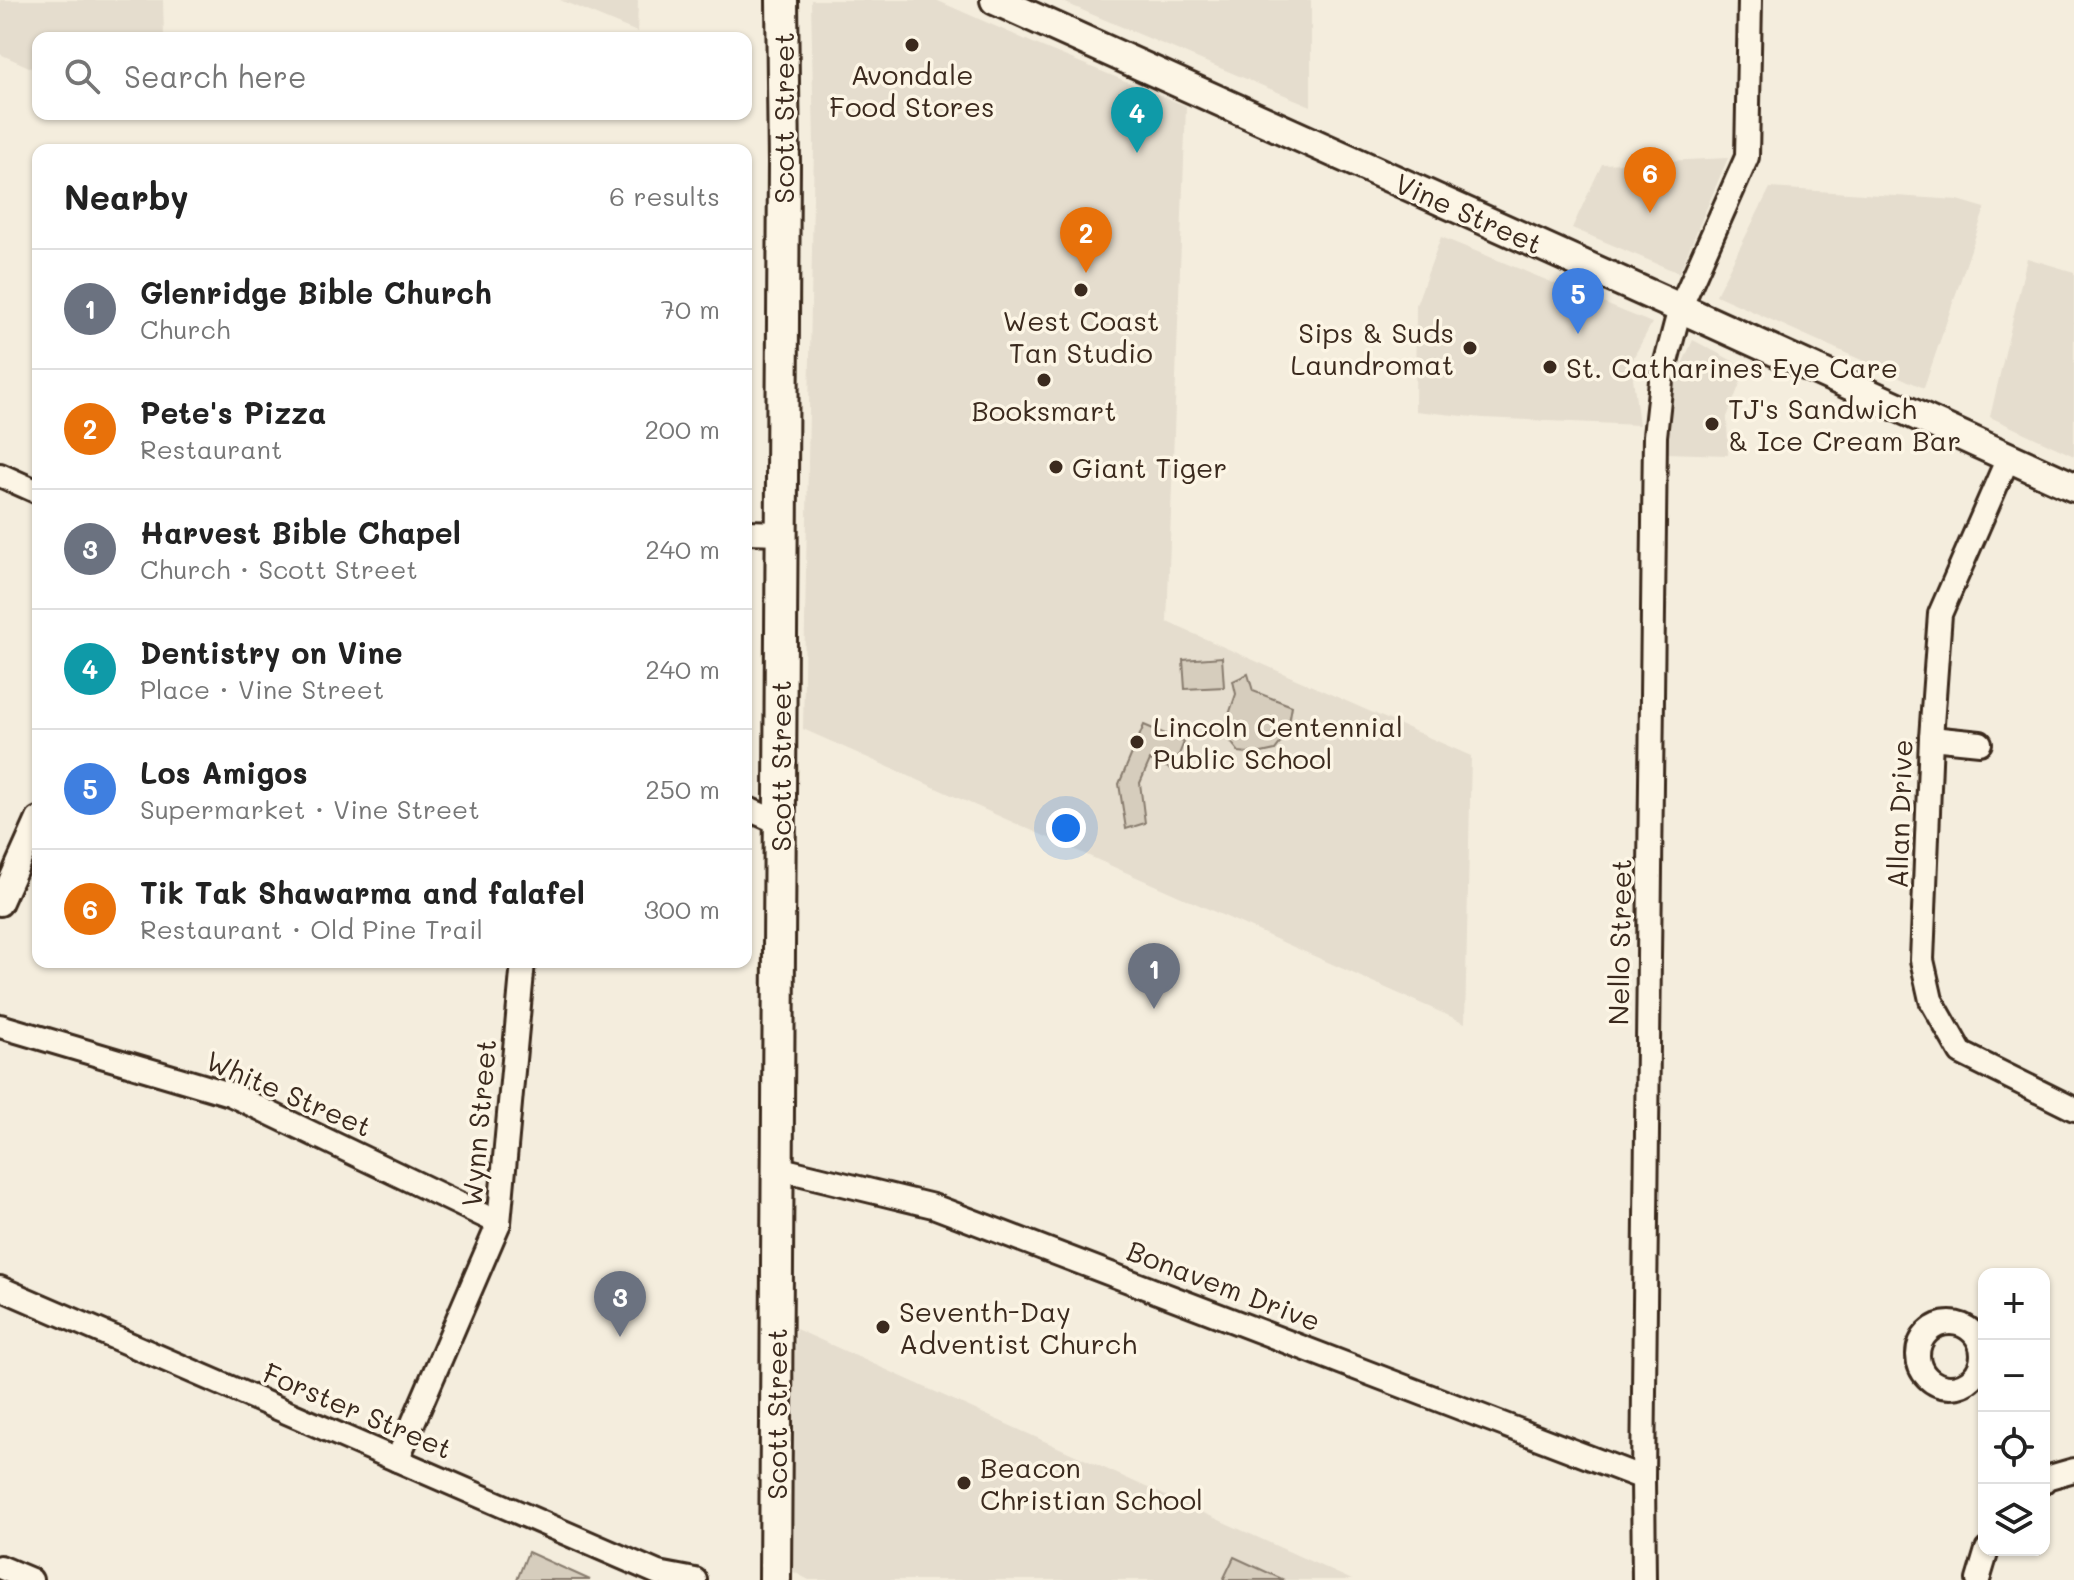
<!DOCTYPE html>
<html lang="en">
<head>
<meta charset="utf-8">
<style>
  body { margin:0; font-family:Mali,sans-serif; background:#f2f2f2; color:#222 }
  .controls { position:absolute; right:24px; bottom:24px; display:grid; overflow:hidden; border-radius:16px; box-shadow:0 2px 6px #0004 }
  .controls button { width:72px; height:72px; display:grid; place-items:center; padding:0; border:0; border-bottom:2px solid #e0e0e0; background:#fff; color:#222; font:40px sans-serif }
  .you { position:absolute; left:1066px; top:828px; width:28px; height:28px; margin:-20px; border:6px solid #fff; border-radius:50%; background:#1a73e8; box-shadow:0 0 0 12px #1a73e833 }
  .badge { display:grid; place-items:center; width:52px; height:52px; border-radius:50%; background:#3b2a1e; color:#fff; font-size:26px; font-weight:700 }
  .pin { position:absolute; translate:-50% -66px; filter:drop-shadow(0 2px 4px #0008) }
  .pin::after { content:''; position:absolute; top:42px; width:28px; height:24px; background:inherit; clip-path:polygon(0 0,100% 0,50% 100%) }
  .list { margin:0; padding:0; list-style:none }
  h2 { display:flex; justify-content:space-between; align-items:center; height:104px; margin:0; padding:0 32px; font-size:34px }
  h2 small { font-size:26px; font-weight:400; color:#767676 }
  .list li { display:grid; grid-template-columns:52px 1fr auto; gap:24px; align-items:center; box-sizing:border-box; height:120px; padding:0 32px; border-top:2px solid #e0e0e0 }
  .list b { display:block; font-size:30px; white-space:nowrap }
  .list p { margin:0; font-size:26px; white-space:nowrap; color:#767676 }
  .list em { font-size:26px; font-style:normal; color:#767676 }
  .icon { flex:none; width:44px; height:44px; fill:none; stroke:currentColor; stroke-width:2; stroke-linecap:round; stroke-linejoin:round }
  .map { position:relative; flex:none; width:2074px; height:1580px; overflow:hidden }
  .search { position:absolute; background:#fff; box-shadow:0 2px 6px #0004; left:32px; top:32px; width:720px; height:88px; display:flex; align-items:center; gap:20px; box-sizing:border-box; padding:0 28px; border-radius:16px; color:#767676; font-size:30px }
  .panel { position:absolute; background:#fff; box-shadow:0 2px 6px #0004; left:32px; top:144px; width:720px; height:824px; border-radius:16px }
  .map>svg:first-child { display:block }
  .built { fill:#e5ddce }
  .green { fill:#d6cdbd; stroke:#887c6e; stroke-width:2 }
  .lines { fill:none; stroke-linecap:round; stroke-linejoin:round }
  .minor-casing { stroke:#3b2a1e; stroke-width:28 }
  .tertiary-casing { stroke:#3b2a1e; stroke-width:34 }
  .secondary-casing { stroke:#3b2a1e; stroke-width:36 }
  .minor { stroke:#fcf5e5; stroke-width:22 }
  .tertiary { stroke:#fcf5e5; stroke-width:28 }
  .secondary { stroke:#fcf5e5; stroke-width:30 }
  .poi-dot { fill:#3b2a1e; stroke:#fcf5e5; stroke-width:3 }
  .labels { text-anchor:middle; dominant-baseline:central; stroke-width:7; stroke-linejoin:round; paint-order:stroke }
  .poi-label { font-size:28px; fill:#3b2a1e; stroke:#fcf5e5; text-anchor:start }
  .street-label { font-size:28px; fill:#3b2a1e; stroke:#fcf5e5 }
</style>
</head>
<body>
<div class="map">
<svg width="2074" height="1580" viewBox="0 0 2074 1580">
  <rect width="100%" height="100%" fill="#f4eddd"/>
  <filter id="ink" filterUnits="userSpaceOnUse"><feTurbulence type="fractalNoise" baseFrequency=".0125" numOctaves="2"/><feDisplacementMap in="SourceGraphic" scale="16" xChannelSelector="R" yChannelSelector="G"/><feConvolveMatrix kernelMatrix="1 2 1 2 8 2 1 2 1" color-interpolation-filters="sRGB"/></filter>
  <g filter="url(#ink)">
    <g class="built">
      <polygon points="0,0 163,0 164,38 38,38 38,71 0,54"/>
      <polygon points="560,0 638,0 637,32"/>
      <polygon points="811,0 936,0 1040,46 1186,106 1167,622 1471,756 1465,1023 803,729 814,144"/>
      <polygon points="1059,0 1311,0 1311,106 1091,14"/>
      <polygon points="1728,158 1679,273 1572,228 1602,164"/>
      <polygon points="1770,188 1958,200 1985,208 1924,388 1716,295"/>
      <polygon points="1441,237 1652,323 1631,362 1639,425 1483,418 1415,411 1416,305"/>
      <polygon points="2027,258 2074,272 2074,456 1990,417"/>
      <polygon points="1693,340 1746,368 1727,417 1728,455 1666,453 1672,386"/>
      <polygon points="796,1329 1352,1580 809,1580 788,1569"/>
    </g>
    <g class="green">
      <polygon points="1222,657 1224,687 1185,689 1183,660"/>
      <polygon points="1248,674 1253,691 1292,706 1287,734 1275,750 1257,754 1239,752 1223,732 1236,694 1233,681"/>
      <polygon points="1144,725 1184,742 1173,770 1150,760 1140,783 1145,823 1126,829 1119,784"/>
      <polygon points="528,1552 590,1580 517,1580"/>
      <polygon points="1234,1557 1284,1580 1223,1580"/>
    </g>
    <g class="lines">
      <g class="minor-casing">
        <g id="minor">
          <polyline points="2008,458 1940,614 1931,738 1922,960 1931,1000 1961,1053 2074,1109"/>
          <polyline points="0,475 38,492"/>
          <polyline points="746,532 782,533"/>
          <polyline points="1931,738 1980,743"/>
          <polyline points="746,808 780,823"/>
          <polyline points="0,904 38,819"/>
          <polyline points="0,1026 230,1094 499,1223"/>
          <polyline points="777,1168 933,1206 1643,1478"/>
          <polyline points="0,1288 658,1573 695,1580"/>
          <circle cx="1950" cy="1355" r="32"/>
          <polyline points="397,1460 499,1223 523,962"/>
          <polyline points="2044,1481 2046,1478 2074,1470"/>
          <polyline points="0,1567 31,1580"/>
          <polyline points="1644,1580 1643,1478 1655,436 1661,381 1680,308 1747,157 1750,0"/>
          <polyline points="1978,1580 1987,1550"/>
        </g>
      </g>
      <g class="tertiary-casing">
        <polyline id="tertiary" points="995,0 1680,308 2074,487"/>
      </g>
      <g class="secondary-casing">
        <polyline id="secondary" points="775,1580 784,163 782,0"/>
      </g>
      <use href="#minor" class="minor"/>
      <use href="#tertiary" class="tertiary"/>
      <use href="#secondary" class="secondary"/>
    </g>
  </g>
  <g class="poi-dot">
    <circle cx="912" cy="45" r="8"/>
    <circle cx="1081" cy="290" r="8"/>
    <circle cx="1470" cy="348" r="8"/>
    <circle cx="1550" cy="367" r="8"/>
    <circle cx="1044" cy="380" r="8"/>
    <circle cx="1712" cy="424" r="8"/>
    <circle cx="1056" cy="467" r="8"/>
    <circle cx="1137" cy="742" r="8"/>
    <circle cx="883" cy="1327" r="8"/>
    <circle cx="964" cy="1483" r="8"/>
  </g>
  <g class="labels">
    <g class="poi-label">
      <text x="912" y="74" text-anchor="middle">Avondale<tspan x="912" dy="32">Food Stores</tspan></text>
      <text x="1081" y="320" text-anchor="middle">West Coast<tspan x="1081" dy="32">Tan Studio</tspan></text>
      <text x="1454" y="332" text-anchor="end">Sips &amp; Suds<tspan x="1454" dy="32">Laundromat</tspan></text>
      <text x="1566" y="367">St. Catharines Eye Care</text>
      <text x="1728" y="408">TJ's Sandwich<tspan x="1728" dy="32">&amp; Ice Cream Bar</tspan></text>
      <text x="1044" y="410" text-anchor="middle">Booksmart</text>
      <text x="1072" y="467">Giant Tiger</text>
      <text x="1153" y="726">Lincoln Centennial<tspan x="1153" dy="32">Public School</tspan></text>
      <text x="899" y="1311">Seventh-Day<tspan x="899" dy="32">Adventist Church</tspan></text>
      <text x="980" y="1467">Beacon<tspan x="980" dy="32">Christian School</tspan></text>
    </g>
    <g class="street-label">
      <text transform="translate(783 118) rotate(-90)">Scott Street</text>
      <text transform="translate(1469 213) rotate(24)">Vine Street</text>
      <text transform="translate(780 766) rotate(-90)">Scott Street</text>
      <text transform="translate(1899 814) rotate(-88)">Allan Drive</text>
      <text transform="translate(1619 942) rotate(-89)">Nello Street</text>
      <text transform="translate(289 1093) rotate(23)">White Street</text>
      <text transform="translate(478 1123) rotate(-85)">Wynn Street</text>
      <text transform="translate(1224 1285) rotate(21)">Bonavem Drive</text>
      <text transform="translate(358 1410) rotate(23)">Forster Street</text>
      <text transform="translate(776 1414) rotate(-90)">Scott Street</text>
    </g>
  </g>
</svg>
<div class="controls">
<button>+</button>
<button>−</button>
<button><svg class="icon" aria-label="locate" viewBox="0 0 24 24"><circle cx="12" cy="12" r="6"/><path d="M12 2v4M12 18v4M2 12h4M18 12h4"/></svg></button>
<button><svg class="icon" aria-label="layers" viewBox="0 0 24 24"><path d="M12 4l9 5-9 5-9-5zM3 14l9 5 9-5"/></svg></button>
</div>
<div class="you"></div>
<div class="pin badge" style="left:1154px;top:1009px;background:#6b7280">1</div>
<div class="pin badge" style="left:1086px;top:273px;background:#e8710a">2</div>
<div class="pin badge" style="left:620px;top:1337px;background:#6b7280">3</div>
<div class="pin badge" style="left:1137px;top:153px;background:#0f9aa8">4</div>
<div class="pin badge" style="left:1578px;top:334px;background:#3f7fe0">5</div>
<div class="pin badge" style="left:1650px;top:213px;background:#e8710a">6</div>
<div class="search"><svg class="icon" aria-label="search" viewBox="0 0 24 24"><circle cx="10" cy="10" r="6"/><path d="M15 15l6 6"/></svg>Search here</div>
<section class="panel">
<h2>Nearby<small>6 results</small></h2>
<ul class="list">
<li><span class="badge" style="background:#6b7280">1</span><div><b>Glenridge Bible Church</b><p>Church</p></div><em>70 m</em></li>
<li><span class="badge" style="background:#e8710a">2</span><div><b>Pete's Pizza</b><p>Restaurant</p></div><em>200 m</em></li>
<li><span class="badge" style="background:#6b7280">3</span><div><b>Harvest Bible Chapel</b><p>Church · Scott Street</p></div><em>240 m</em></li>
<li><span class="badge" style="background:#0f9aa8">4</span><div><b>Dentistry on Vine</b><p>Place · Vine Street</p></div><em>240 m</em></li>
<li><span class="badge" style="background:#3f7fe0">5</span><div><b>Los Amigos</b><p>Supermarket · Vine Street</p></div><em>250 m</em></li>
<li><span class="badge" style="background:#e8710a">6</span><div><b>Tik Tak Shawarma and falafel</b><p>Restaurant · Old Pine Trail</p></div><em>300 m</em></li>
</ul>
</section>
</div>
</body>
</html>
